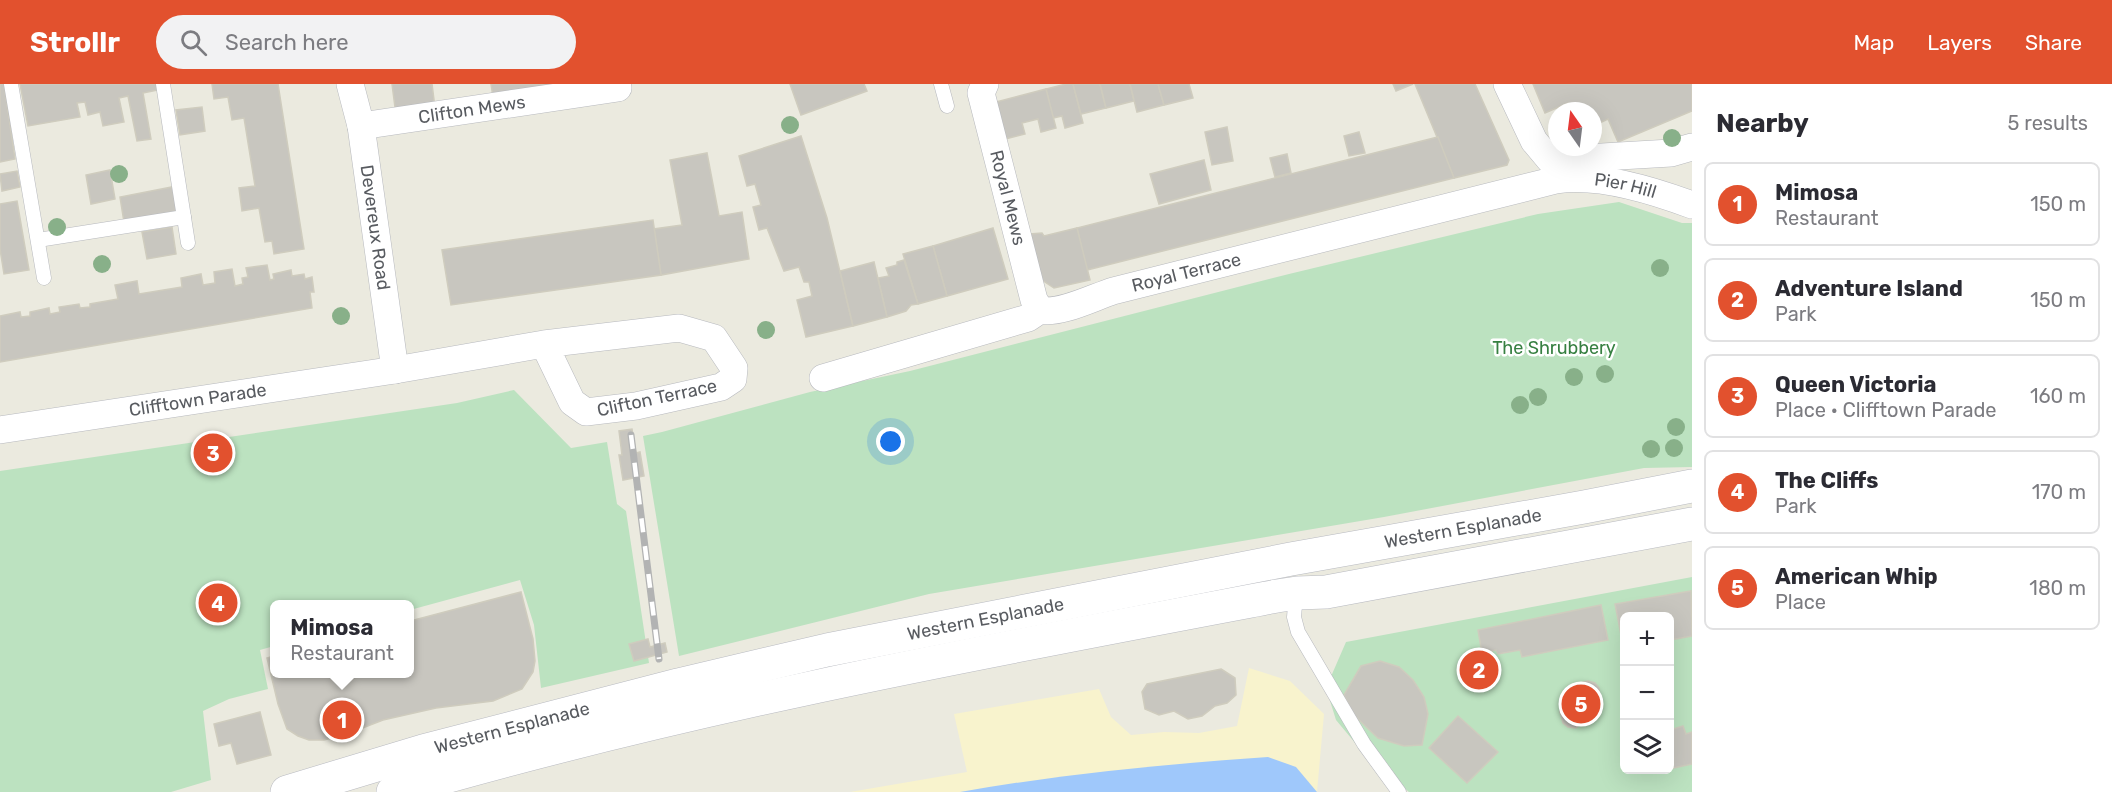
<!DOCTYPE html>
<html lang="en">
<head>
<meta charset="utf-8">
<style>
  body { margin:0; font-family:Rubik,sans-serif; background:#f2f2f3; color:#2b2b33 }
  .controls { position:absolute; right:18px; bottom:18px; display:grid; overflow:hidden; border-radius:9px; box-shadow:0 6px 24px #0002 }
  .controls button { width:54px; height:54px; display:grid; place-items:center; padding:0; border:0; border-bottom:2px solid #e1e1e2; background:#fff; color:#2b2b33; font:30px sans-serif }
  .compass { position:absolute; left:1548px; top:18px; width:54px; height:54px; border-radius:50%; background:#fff; box-shadow:0 6px 24px #0002; rotate:346deg }
  .you { position:absolute; left:891px; top:358px; width:21px; height:21px; margin:-15px; border:4px solid #fff; border-radius:50%; background:#1a73e8; box-shadow:0 0 0 9px #1a73e833 }
  .badge { display:grid; place-items:center; width:39px; height:39px; border-radius:50%; background:#e2512e; color:#fff; font-size:20px; font-weight:700 }
  .pin { position:absolute; translate:-50% -50%; border:3px solid #fff; box-shadow:0 2px 6px #0006 }
  .popup { position:absolute; left:270px; top:516px; width:144px; height:78px; box-sizing:border-box; display:grid; place-content:center; border-radius:9px; background:#fff; filter:drop-shadow(0 2px 4px #0005); font-size:20px; white-space:nowrap; color:#7c7c81 }
  .popup b { font-size:22px; color:#2b2b33 }
  .popup::after { content:''; position:absolute; left:50%; top:100%; margin-left:-12px; border:12px solid transparent; border-top-color:#fff }
  .list { margin:0; padding:0; list-style:none }
  h2 { display:flex; justify-content:space-between; align-items:center; height:78px; margin:0; padding:0 24px; font-size:26px }
  h2 small { font-size:20px; font-weight:400; color:#7c7c81 }
  .list li { display:grid; grid-template-columns:39px 1fr auto; gap:18px; align-items:center; box-sizing:border-box; height:84px; margin:0 12px 12px; padding:0 12px; border:2px solid #e1e1e2; border-radius:9px }
  .list b { display:block; font-size:22px; white-space:nowrap }
  .list p { margin:0; font-size:20px; white-space:nowrap; color:#7c7c81 }
  .list em { font-size:20px; font-style:normal; color:#7c7c81 }
  .icon { flex:none; width:33px; height:33px; fill:none; stroke:currentColor; stroke-width:2; stroke-linecap:round; stroke-linejoin:round }
  .map { position:relative; flex:none; width:1692px; height:708px; overflow:hidden }
  header { display:flex; align-items:center; gap:36px; box-sizing:border-box; height:84px; padding:0 30px; background:#e2512e; color:#fff }
  header strong { font-size:28px }
  nav { display:flex; gap:33px; margin-inline-start:auto; font-size:21px }
  .search { width:420px; height:54px; background:#f2f2f3; display:flex; align-items:center; gap:15px; box-sizing:border-box; padding:0 21px; border-radius:33px; color:#7c7c81; font-size:22px }
  main { display:flex }
  aside { flex:1; background:#fff }
  .map>svg:first-child { display:block }
  .green { fill:#bce2c0; fill-rule:evenodd }
  .sand { fill:#f8f3cd }
  .water { fill:#9fc8fb }
  .building { fill:#c8c6bf; stroke:#cfccbe; stroke-width:1.5 }
  .lines { fill:none; stroke-linecap:round; stroke-linejoin:round }
  .lane-casing { stroke:#b7b9be; stroke-width:15 }
  .street-casing { stroke:#b7b9be; stroke-width:28 }
  .secondary-casing { stroke:#b8bac1; stroke-width:34 }
  .lane { stroke:#fff; stroke-width:14 }
  .street { stroke:#fff; stroke-width:27 }
  .secondary { stroke:#fff; stroke-width:33 }
  .rail-casing { stroke:#b2b3b3; stroke-width:7 }
  .rail { stroke:#fff; stroke-width:4.5; stroke-dasharray:14; stroke-linecap:butt }
  .tree { fill:#88b089 }
  .labels { text-anchor:middle; dominant-baseline:central; stroke-width:5; stroke-linejoin:round; paint-order:stroke }
  .street-label { font-size:18px; fill:#585b60; stroke:#fff }
  .park-label { font-size:18px; fill:#378042; stroke:#fff }
</style>
</head>
<body>
<header>
<strong>Strollr</strong>
<div class="search"><svg class="icon" aria-label="search" viewBox="0 0 24 24"><circle cx="10" cy="10" r="6"/><path d="M15 15l6 6"/></svg>Search here</div>
<nav><a>Map</a><a>Layers</a><a>Share</a></nav>
</header>
<main>
<div class="map">
<svg width="1692" height="708" viewBox="0 0 1692 708">
  <rect width="100%" height="100%" fill="#ebeadf"/>
  <g class="green">
    <polygon points="1619,118 1682,139 1692,139 1692,383 1644,384 1384,433 929,510 679,572 643,352 662,348 810,308 910,287 1289,190 1538,130"/>
    <polygon points="514,306 571,364 607,358 617,420 626,427 649,579 541,604 534,541 520,496 410,526 410,520 274,520 274,562 260,566 268,605 229,615 203,627 211,696 171,708 0,708 0,387 457,319"/>
    <path d="M1692,493V708H1409L1366,672L1336,636L1326,604L1346,558ZM1624,532H1670V686H1624Z"/>
  </g>
  <polygon class="sand" points="1249,584 1290,597 1324,630 1317,708 850,708 967,688 954,630 1099,605 1111,633 1131,651 1164,648 1199,649 1237,642"/>
  <path class="water" d="M1268,673L1296,683L1317,708H960C1062,690 1165,680 1268,673Z"/>
  <g class="building">
    <polygon points="0,0 4,0 15,75 0,78"/>
    <polygon points="20,0 157,0 158,6 143,9 151,55 137,57 128,12 119,14 124,38 103,42 100,28 88,31 85,18 77,19 80,33 28,42"/>
    <polygon points="212,0 278,0 304,165 274,170 272,157 265,158 259,124 242,127 239,104 255,102 244,34 232,36 228,13 214,15"/>
    <polygon points="392,0 432,0 435,24 396,31"/>
    <polygon points="491,0 593,0 493,13"/>
    <polygon points="790,0 864,0 867,7 801,31"/>
    <polygon points="1066,0 1073,0 1083,39 1065,44 1062,32 1053,34 1046,5"/>
    <polygon points="1073,0 1100,0 1106,24 1081,30"/>
    <polygon points="1100,0 1130,0 1134,17 1106,24"/>
    <polygon points="1130,0 1158,0 1164,21 1137,28"/>
    <polygon points="1158,0 1189,0 1193,14 1164,21"/>
    <polygon points="1393,0 1413,0 1396,7"/>
    <polygon points="1415,0 1475,0 1509,76 1507,81 1454,94"/>
    <polygon points="1533,0 1692,0 1692,27 1618,58 1608,35 1593,42 1593,27 1571,27 1568,19 1545,29"/>
    <polygon points="1046,5 1056,44 1041,48 1038,35 1022,39 1025,50 1005,55 996,18"/>
    <polygon points="202,23 205,47 180,51 176,26"/>
    <polygon points="1227,43 1233,77 1212,81 1205,48"/>
    <polygon points="1359,48 1365,69 1349,72 1344,52"/>
    <polygon points="801,52 827,134 853,242 806,253 797,216 812,212 809,198 804,198 799,183 784,187 767,144 759,146 753,123 761,121 755,100 747,102 739,72"/>
    <polygon points="1438,53 1454,94 1087,186 1077,144"/>
    <polygon points="707,69 719,132 742,128 749,175 661,191 654,145 682,141 670,76"/>
    <polygon points="1287,70 1291,89 1275,93 1270,74"/>
    <polygon points="1204,76 1211,106 1159,120 1150,90"/>
    <polygon points="110,86 115,115 91,120 86,91"/>
    <polygon points="17,87 20,103 2,107 0,90"/>
    <polygon points="172,103 177,127 124,138 120,113"/>
    <polygon points="17,117 29,186 4,190 0,165 0,120"/>
    <polygon points="653,136 661,191 451,221 442,166"/>
    <polygon points="172,143 176,170 147,175 142,148"/>
    <polygon points="993,144 1008,195 947,212 933,162"/>
    <polygon points="1077,144 1090,196 1054,204 1042,196 1030,150 1042,149 1044,152"/>
    <polygon points="933,162 947,212 918,220 903,170"/>
    <polygon points="904,176 918,220 911,221 906,227 887,233 878,194 889,192 886,184 897,181 897,178"/>
    <polygon points="874,178 887,233 853,242 840,187"/>
    <polygon points="267,181 270,196 274,195 273,190 291,186 292,192 304,190 305,195 312,193 314,208 310,208 312,224 0,278 0,232 20,228 21,233 30,232 30,228 49,224 50,230 60,228 59,223 79,220 80,224 90,223 90,220 118,215 115,201 137,197 139,210 182,203 181,194 201,190 203,201 215,199 214,188 232,185 235,202 243,200 242,194 248,193 246,184"/>
    <polygon points="632,345 636,369 640,368 644,392 623,396 619,371 622,371 619,347"/>
    <polygon points="1691,507 1692,552 1670,556 1670,532 1624,532 1624,566 1615,520"/>
    <polygon points="521,508 533,555 535,577 533,588 522,605 493,617 436,624 383,636 347,650 324,656 309,656 298,652 287,645 278,620 267,574 274,572 274,590 410,590 410,537"/>
    <polygon points="1601,521 1608,556 1522,573 1520,566 1498,570 1496,566 1482,569 1478,546"/>
    <polygon points="648,555 650,563 665,559 667,568 634,577 629,560"/>
    <polygon points="1380,577 1399,583 1413,596 1424,613 1428,630 1422,661 1404,662 1378,654 1354,631 1344,611 1361,582"/>
    <polygon points="1221,585 1235,594 1236,611 1227,619 1215,622 1202,632 1188,635 1174,627 1159,631 1145,625 1142,608 1147,600"/>
    <polygon points="1588,597 1595,599 1599,604 1600,615 1581,640 1576,644 1568,643 1563,639 1560,628 1577,602 1580,599"/>
    <polygon points="260,628 271,671 237,680 231,659 219,662 214,640"/>
    <polygon points="1458,632 1498,668 1467,699 1429,664"/>
    <polygon points="1683,642 1686,650 1692,648 1692,680 1673,684 1670,672 1670,646"/>
  </g>
  <g class="lines">
    <g class="lane-casing">
      <g id="lane">
        <polyline points="11,0 44,194"/>
        <polyline points="163,0 188,159"/>
        <polyline points="941,0 947,22"/>
        <polyline points="38,156 184,133"/>
        <polyline points="1296,510 1294,533 1298,548 1364,660 1399,708"/>
      </g>
    </g>
    <g class="street-casing">
      <g id="street">
        <path id="s1" d="M350,0L361,42L395,286"/>
        <path id="s2" d="M985,0L981,9L1034,216L1040,226"/>
        <polyline points="1507,0 1534,57 1550,76 1671,69 1692,63"/>
        <path id="s3" d="M361,42L618,4"/>
        <path id="s4" d="M823,294L1028,234L1040,226C1059,231 1094,213 1113,207L1556,96C1598,89 1652,106 1692,121"/>
        <path id="s5" d="M0,346L395,286L544,260L679,244L714,254L734,284L733,295L721,303L636,322L586,328L572,318L544,260"/>
      </g>
    </g>
    <g class="secondary-casing">
      <g id="secondary">
        <path id="s6" d="M287,708L423,667L678,601L827,566L1291,475L1584,423L1692,402"/>
        <path d="M393,708C683,623 980,568 1277,512L1297,509L1326,508L1692,440"/>
      </g>
    </g>
    <use href="#lane" class="lane"/>
    <use href="#street" class="street"/>
    <use href="#secondary" class="secondary"/>
    <g class="rail-casing">
      <polyline id="rail" points="631,351 659,575"/>
    </g>
    <use href="#rail" class="rail"/>
  </g>
  <g class="tree">
    <circle cx="790" cy="41" r="9"/>
    <circle cx="1672" cy="54" r="9"/>
    <circle cx="119" cy="90" r="9"/>
    <circle cx="57" cy="143" r="9"/>
    <circle cx="102" cy="180" r="9"/>
    <circle cx="1660" cy="184" r="9"/>
    <circle cx="341" cy="232" r="9"/>
    <circle cx="766" cy="246" r="9"/>
    <circle cx="1605" cy="290" r="9"/>
    <circle cx="1574" cy="293" r="9"/>
    <circle cx="1538" cy="313" r="9"/>
    <circle cx="1520" cy="321" r="9"/>
    <circle cx="1676" cy="343" r="9"/>
    <circle cx="1674" cy="364" r="9"/>
    <circle cx="1651" cy="365" r="9"/>
  </g>
  <g class="labels">
    <g class="street-label">
      <text stroke="none"><textPath href="#s3" startOffset="112">Clifton Mews</textPath></text>
      <text stroke="none"><textPath href="#s4" startOffset="831">Pier Hill</textPath></text>
      <text stroke="none"><textPath href="#s2" startOffset="118">Royal Mews</textPath></text>
      <text stroke="none"><textPath href="#s1" startOffset="146">Devereux Road</textPath></text>
      <text stroke="none"><textPath href="#s4" startOffset="380">Royal Terrace</textPath></text>
      <text transform="translate(657 314) rotate(-12)">Clifton Terrace</text>
      <text stroke="none"><textPath href="#s5" startOffset="200">Clifftown Parade</textPath></text>
      <text stroke="none"><textPath href="#s6" startOffset="1206">Western Esplanade</textPath></text>
      <text stroke="none"><textPath href="#s6" startOffset="720">Western Esplanade</textPath></text>
      <text stroke="none"><textPath href="#s6" startOffset="234">Western Esplanade</textPath></text>
    </g>
    <g class="park-label">
      <text x="1554" y="264">The Shrubbery</text>
    </g>
  </g>
</svg>
<div class="controls">
<button>+</button>
<button>−</button>
<button><svg class="icon" aria-label="layers" viewBox="0 0 24 24"><path d="M12 4l9 5-9 5-9-5zM3 14l9 5 9-5"/></svg></button>
</div>
<svg class="compass" viewBox="-18 -18 36 36"><path d="M0-13l5 13h-10z" fill="#e53935"/><path d="M0 13l5-13h-10z" fill="#7c7c81"/></svg>
<div class="you"></div>
<div class="pin badge" style="left:342px;top:636px">1</div>
<div class="popup"><b>Mimosa</b>Restaurant</div>
<div class="pin badge" style="left:1479px;top:586px">2</div>
<div class="pin badge" style="left:213px;top:369px">3</div>
<div class="pin badge" style="left:218px;top:519px">4</div>
<div class="pin badge" style="left:1581px;top:620px">5</div>
</div>
<aside>
<h2>Nearby<small>5 results</small></h2>
<ul class="list">
<li><span class="badge">1</span><div><b>Mimosa</b><p>Restaurant</p></div><em>150 m</em></li>
<li><span class="badge">2</span><div><b>Adventure Island</b><p>Park</p></div><em>150 m</em></li>
<li><span class="badge">3</span><div><b>Queen Victoria</b><p>Place · Clifftown Parade</p></div><em>160 m</em></li>
<li><span class="badge">4</span><div><b>The Cliffs</b><p>Park</p></div><em>170 m</em></li>
<li><span class="badge">5</span><div><b>American Whip</b><p>Place</p></div><em>180 m</em></li>
</ul>
</aside>
</main>
</body>
</html>
